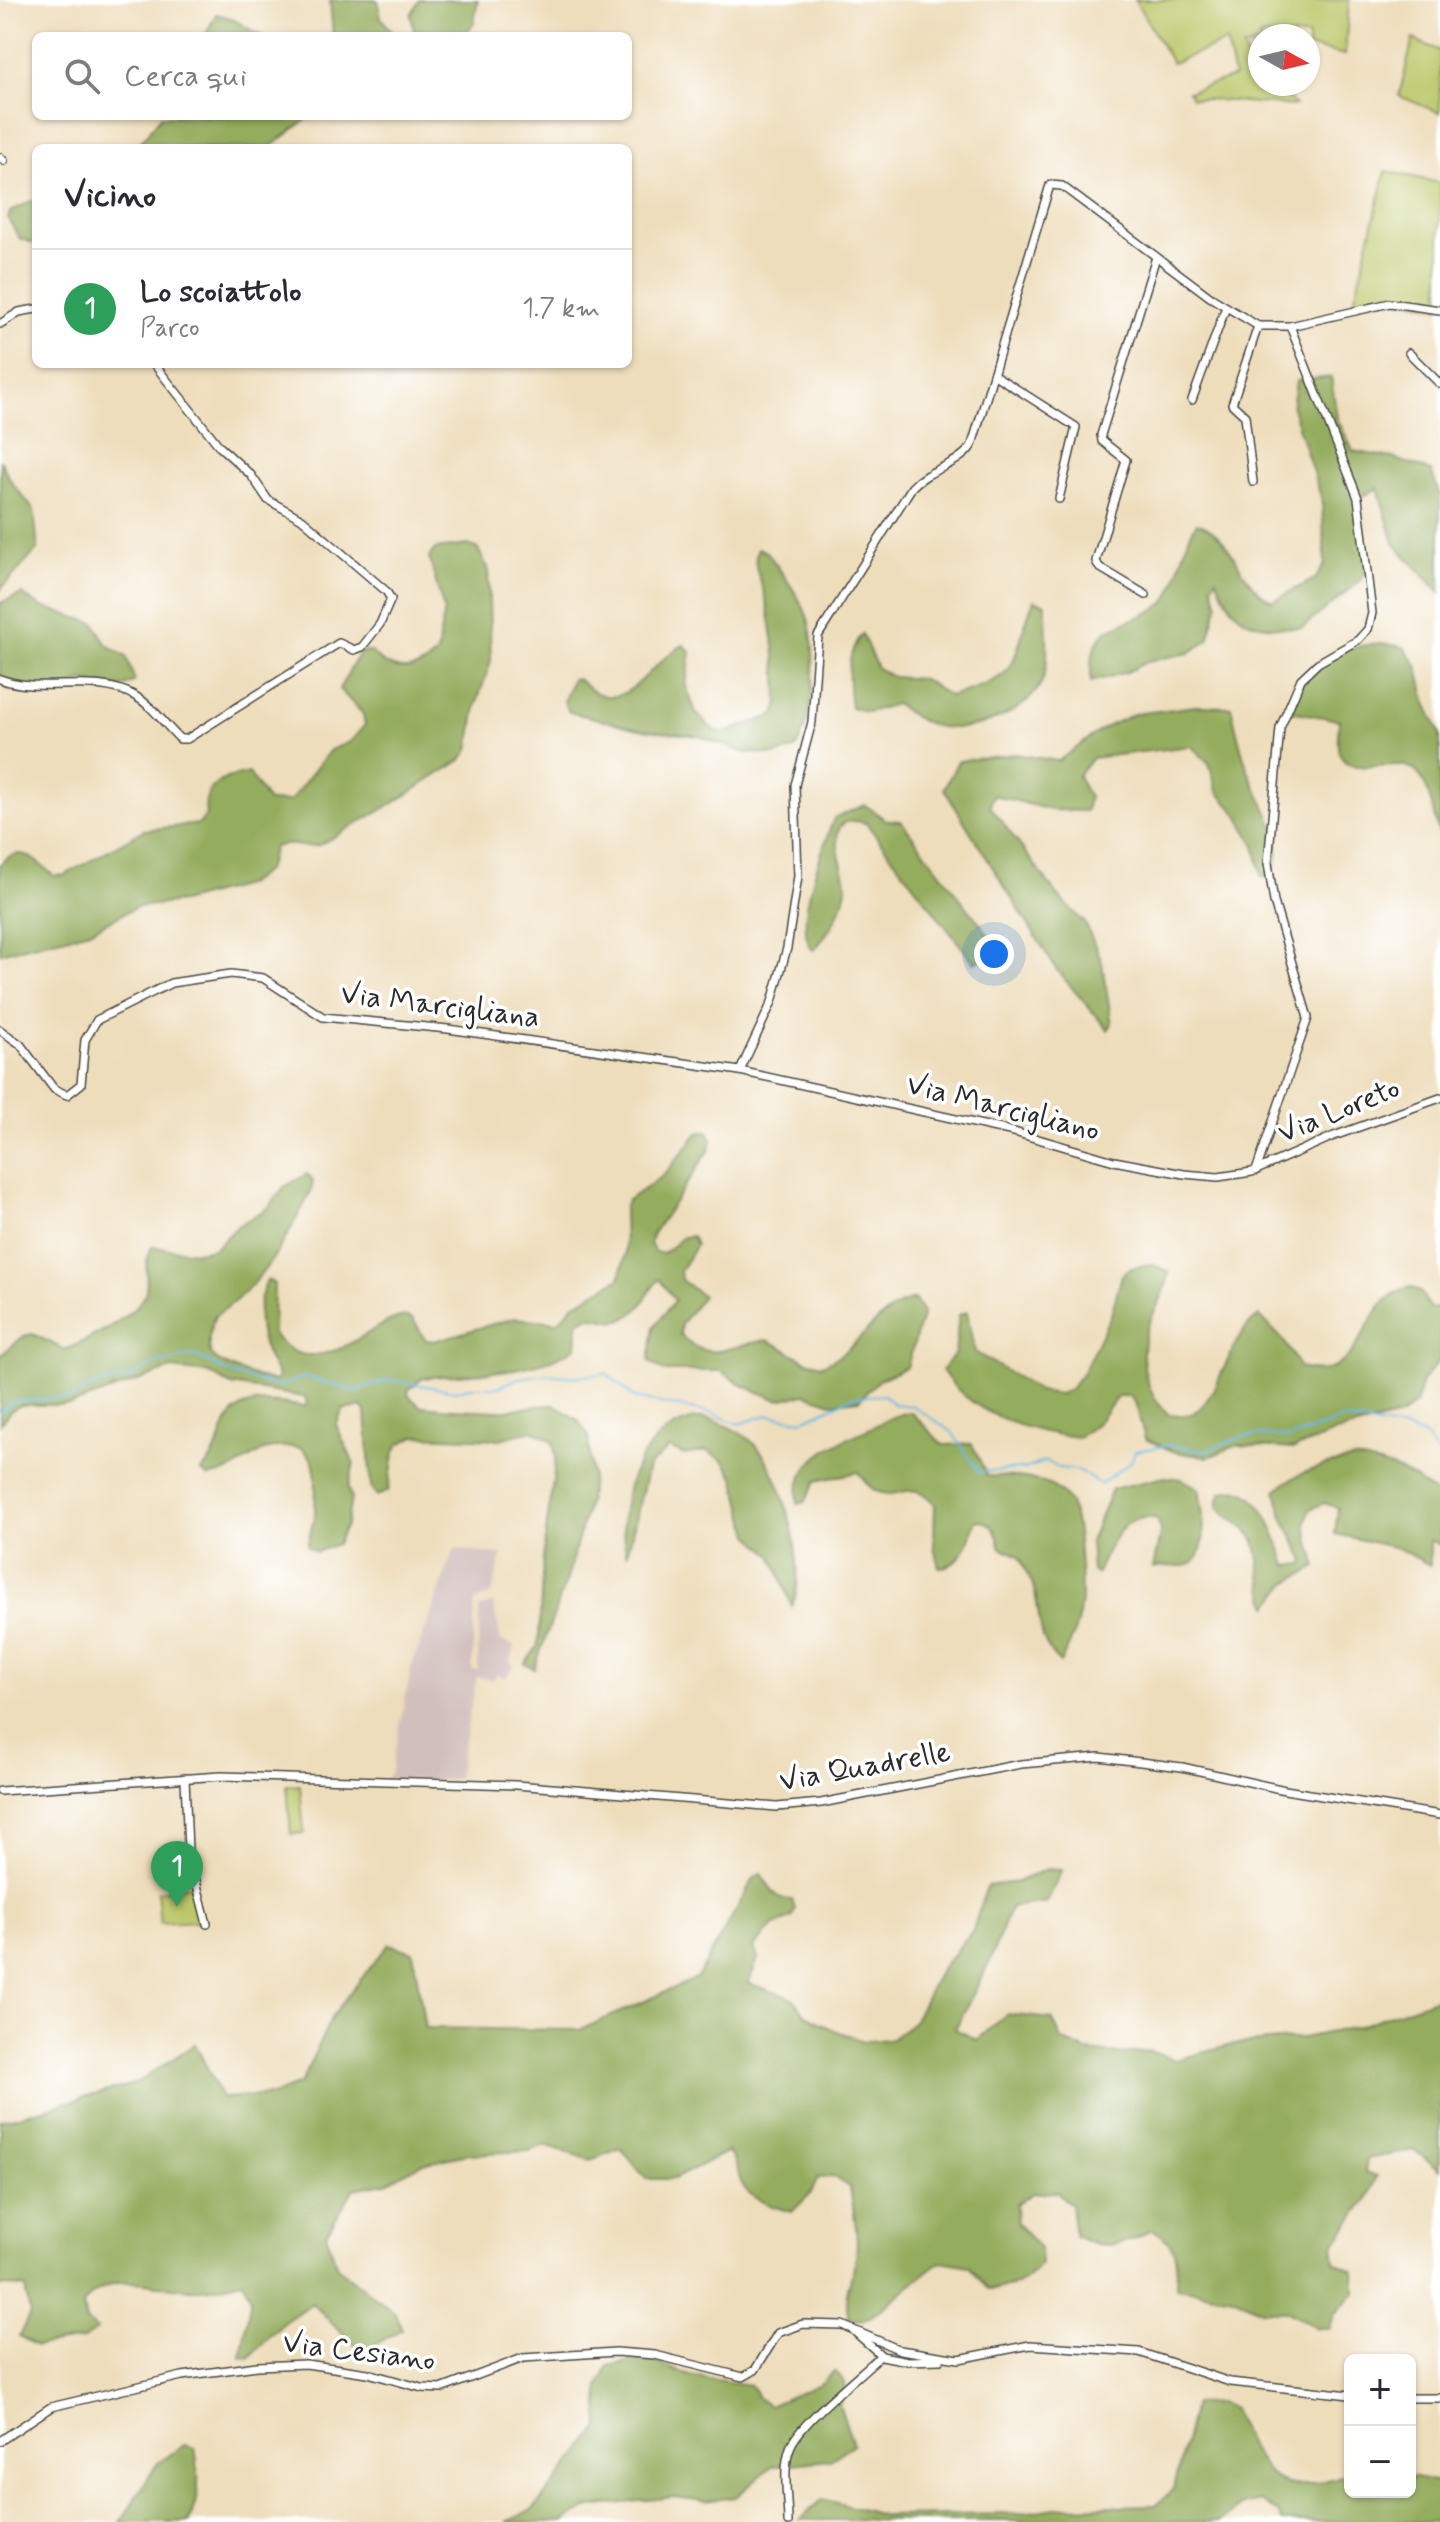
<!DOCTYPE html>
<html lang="it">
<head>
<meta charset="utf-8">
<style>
  body { margin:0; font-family:Mynerve,sans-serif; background:#f2f2f3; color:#2b2b33 }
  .controls { position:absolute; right:24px; bottom:24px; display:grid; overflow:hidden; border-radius:12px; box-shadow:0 2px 6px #0004 }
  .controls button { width:72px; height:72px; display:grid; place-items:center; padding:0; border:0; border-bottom:2px solid #e1e1e2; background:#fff; color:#2b2b33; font:40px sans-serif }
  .compass { position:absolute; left:1248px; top:24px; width:72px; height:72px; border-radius:50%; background:#fff; box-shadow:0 2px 6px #0004; rotate:98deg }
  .you { position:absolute; left:994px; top:954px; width:28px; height:28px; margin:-20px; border:6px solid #fff; border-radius:50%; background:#1a73e8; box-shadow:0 0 0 12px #1a73e833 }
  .badge { display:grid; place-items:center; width:52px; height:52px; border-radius:50%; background:#c8321e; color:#fff; font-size:26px; font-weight:700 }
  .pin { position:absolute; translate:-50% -66px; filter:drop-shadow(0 2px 4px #0008) }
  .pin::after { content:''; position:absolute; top:42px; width:28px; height:24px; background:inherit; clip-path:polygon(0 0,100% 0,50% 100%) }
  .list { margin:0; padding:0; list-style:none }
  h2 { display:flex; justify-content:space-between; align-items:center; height:104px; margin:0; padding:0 32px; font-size:34px }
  h2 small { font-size:26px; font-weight:400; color:#7c7c81 }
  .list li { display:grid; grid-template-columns:52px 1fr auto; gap:24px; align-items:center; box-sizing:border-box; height:120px; padding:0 32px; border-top:2px solid #e1e1e2 }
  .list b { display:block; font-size:30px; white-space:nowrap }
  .list p { margin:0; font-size:26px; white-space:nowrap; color:#7c7c81 }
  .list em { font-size:26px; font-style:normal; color:#7c7c81 }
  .icon { flex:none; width:44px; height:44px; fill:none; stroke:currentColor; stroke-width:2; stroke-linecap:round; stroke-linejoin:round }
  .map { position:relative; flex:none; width:1440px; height:2522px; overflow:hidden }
  .search { position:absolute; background:#fff; box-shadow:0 2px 6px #0004; left:32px; top:32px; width:600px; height:88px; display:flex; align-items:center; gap:20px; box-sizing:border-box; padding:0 28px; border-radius:12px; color:#7c7c81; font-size:30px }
  .panel { position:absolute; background:#fff; box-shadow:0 2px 6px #0004; left:32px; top:144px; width:600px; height:224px; border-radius:12px }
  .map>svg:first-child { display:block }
  .industrial { fill:#d1bfbd }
  .green { fill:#bbc769; stroke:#73794a; stroke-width:2 }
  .forest { fill:#94ac5d; stroke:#606c44; stroke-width:2 }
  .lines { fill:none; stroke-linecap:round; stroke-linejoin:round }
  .stream { stroke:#67b7e2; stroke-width:2 }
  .minor-casing { stroke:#484641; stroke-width:10 }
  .minor { stroke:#fff; stroke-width:7 }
  .labels { text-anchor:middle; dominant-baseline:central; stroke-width:7; stroke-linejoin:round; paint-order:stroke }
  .street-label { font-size:30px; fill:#2b2b2b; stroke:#fff }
</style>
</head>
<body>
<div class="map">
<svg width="1440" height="2522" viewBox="0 0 1440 2522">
  <rect width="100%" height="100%" fill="#fff"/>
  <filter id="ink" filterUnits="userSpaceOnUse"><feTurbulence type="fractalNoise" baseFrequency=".0125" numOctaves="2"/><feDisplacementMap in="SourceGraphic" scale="16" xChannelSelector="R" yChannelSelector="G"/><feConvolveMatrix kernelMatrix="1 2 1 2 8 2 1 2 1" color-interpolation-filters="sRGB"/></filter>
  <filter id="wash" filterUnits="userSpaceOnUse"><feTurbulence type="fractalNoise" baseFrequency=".006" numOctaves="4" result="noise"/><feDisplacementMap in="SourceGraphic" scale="32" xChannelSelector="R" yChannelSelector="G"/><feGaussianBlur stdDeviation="1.8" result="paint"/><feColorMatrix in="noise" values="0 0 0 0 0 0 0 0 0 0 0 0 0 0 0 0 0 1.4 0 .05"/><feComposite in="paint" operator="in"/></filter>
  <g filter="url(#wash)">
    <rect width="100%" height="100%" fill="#edb"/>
    <polygon class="industrial" points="455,1549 502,1555 492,1593 475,1602 472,1670 478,1670 479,1609 493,1603 501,1641 516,1646 510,1662 514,1665 506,1678 497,1675 492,1680 477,1676 457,1777 448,1780 385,1779 390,1774 412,1665"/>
    <g class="green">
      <path d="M1135,0H1349L1345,55L1308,47V36H1260V44L1243,48C1247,58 1252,77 1260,82C1273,91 1282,87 1295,106L1192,98L1188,92L1234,77L1226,42L1172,63Z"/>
      <polygon points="1413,39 1440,51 1440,113 1399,96"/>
      <polygon points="1386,171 1440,183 1440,308 1392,297 1353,305"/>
      <polygon points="300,1785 304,1833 291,1834 287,1786"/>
      <polygon points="190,1885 200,1921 160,1923 157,1892"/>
    </g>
    <g class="forest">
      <polygon points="330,0 378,0 381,18 396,36 333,36"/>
      <polygon points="419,0 478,0 474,22 464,36 415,36 411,15"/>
      <polygon points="216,14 231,18 261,36 205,36"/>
      <polygon points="161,116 311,116 269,148 136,148"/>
      <polygon points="31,201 36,201 36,244 20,239 8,219 10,212"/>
      <path d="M1331,377L1337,418L1353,451L1393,458L1431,471L1440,496V593L1394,543L1378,488L1358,499L1369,565L1360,581L1302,628C1251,626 1237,628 1216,578L1212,585L1218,604L1208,640L1189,653L1148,661L1127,672L1091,682C1088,613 1128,632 1164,603C1178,591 1181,544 1197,523C1237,537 1236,582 1272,601L1315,579L1325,564L1322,500L1292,408L1296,381Z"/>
      <polygon points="0,460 12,483 34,510 38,549 0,590"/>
      <path d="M468,545L478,549L488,569L491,661L476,705L469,750L461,760L392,804L319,845C303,850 290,840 274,847L267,870L248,884L181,902L136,907L90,931L0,953V864C21,842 36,861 54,876L65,875L144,830L199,824L206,815C201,785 223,777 249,773L268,802L290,801L330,750L350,742L365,725L363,714L339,689L360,652H371C391,673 416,676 437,653L444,610L429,558L435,549Z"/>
      <path d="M758,548L768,553C780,571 796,590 805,611C819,641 815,721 795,749L774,755L742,752L699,736L639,729L569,712L564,701L572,679L577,678C625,727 643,665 684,645L691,652L686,686L696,713L713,730L723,733L775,715C783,697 771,618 765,596C761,580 751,564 758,548Z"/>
      <polygon points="22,594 42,607 95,623 106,644 126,657 135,681 121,688 82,681 54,692 9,689 0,681 0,603"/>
      <path d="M1034,600L1046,604C1045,625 1051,659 1043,679C1028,714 976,732 940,727C923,724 909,714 896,704L868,712L851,707C848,683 845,653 862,634L877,668L893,677L923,679L949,696C1028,675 1007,666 1034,600Z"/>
      <path d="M1380,643L1404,647L1418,667L1426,703L1440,734V835C1432,816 1431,783 1414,770C1395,755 1348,781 1339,752C1336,743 1339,729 1339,720L1285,710C1310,666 1328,649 1380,643Z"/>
      <path d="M1196,706L1231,707C1236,727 1240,748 1247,767C1259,805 1293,835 1270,878L1262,877L1255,845L1237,814L1217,791L1209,763L1191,746L1092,758L1078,776L1089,798L1086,811L1051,810L993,795L990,806L1059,897L1085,923L1102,962L1112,1024L1108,1030L1056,969L944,789L958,761L1015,754L1058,761L1102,729L1134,714Z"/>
      <path d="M865,805L886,820L901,821L1000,950L974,963L866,823C818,810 844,865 846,882C848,900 827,938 813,950C791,926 824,847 834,818Z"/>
      <path d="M708,1131L712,1139L710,1149L652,1235L650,1244L655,1252L663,1254L683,1237L692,1236L696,1245L680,1271L681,1280L703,1296L681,1324L680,1334C707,1367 735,1343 768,1340L806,1361L822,1365C856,1353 876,1309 914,1299L923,1313L907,1367L878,1380L859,1400L832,1403L805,1394L778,1400L744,1386L721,1371H664L649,1361L654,1327L675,1300L659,1279C646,1293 645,1308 626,1318C608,1327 593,1308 578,1323L576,1347C540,1374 466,1373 423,1378L409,1389L408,1395L420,1406L455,1409L498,1411L554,1404L578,1420L588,1435L592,1478L589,1500L567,1579L534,1669L525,1664L537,1647L539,1636L543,1554L556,1458L553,1441L533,1430L500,1439L415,1436L399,1444L394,1454L388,1491L377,1496L371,1487L366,1411L360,1407L343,1410L336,1425L354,1464L348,1487L351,1498L347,1523L337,1544L316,1552L307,1546L315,1514L316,1477L313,1460L302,1448C253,1439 250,1470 208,1477L201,1471C215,1458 218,1445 225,1427C238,1392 278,1403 305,1407L307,1402L304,1397L231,1385L209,1373L171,1369L71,1405H21L10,1411L0,1424V1356L24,1336L33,1334L65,1350C85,1341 142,1314 146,1290C149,1271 142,1267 152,1247L196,1252L214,1249L239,1225L269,1207L284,1187L307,1174L313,1181L311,1191C285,1241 263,1285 215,1316C211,1326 206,1343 211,1354C218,1366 263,1380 276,1381L278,1375C259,1345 251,1313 267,1280L274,1283L273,1334C320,1396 389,1300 412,1319C418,1324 420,1334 426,1340L434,1341L514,1318L558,1322L574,1304L620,1278L625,1254L624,1207L628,1200L664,1175L698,1133Z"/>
      <path d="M1149,1264L1169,1271C1167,1295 1153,1309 1146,1331C1138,1359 1146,1394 1168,1414C1173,1414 1181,1416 1187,1415C1218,1411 1228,1332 1260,1316L1283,1340L1300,1368C1368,1387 1357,1297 1411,1287L1420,1292L1431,1309L1440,1308V1360L1422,1381L1416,1403L1400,1416L1336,1432L1294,1449L1238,1445L1208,1457L1175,1452L1145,1439L1136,1405L1130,1396H1118L1098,1422L1079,1437C1030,1433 970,1415 942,1370L955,1353L959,1315L967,1312L975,1352L1039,1391L1060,1394L1070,1389L1083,1372L1111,1315L1122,1275L1129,1269Z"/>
      <path d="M911,1412L943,1445L972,1444L987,1476C1012,1476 1050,1476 1068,1500C1079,1516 1081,1577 1081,1598C1080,1620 1071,1644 1060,1663C1030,1636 1046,1602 1026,1572C1023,1567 1022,1559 1018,1556C1014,1552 1006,1550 1001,1548C996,1531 995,1522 976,1520C969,1539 963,1567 939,1567L934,1547L935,1504C911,1476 902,1502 876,1491C869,1488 863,1478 858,1472L816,1481L805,1502L798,1504C793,1459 837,1443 871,1428C885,1421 895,1414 911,1412Z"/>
      <path d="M706,1418C724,1424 747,1434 759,1449C784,1480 809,1569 792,1606L772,1555L750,1535L734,1477L724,1461L707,1451L684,1455L669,1448L648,1467L627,1555C612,1499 641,1421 706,1418Z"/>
      <path d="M1355,1459C1390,1464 1414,1475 1440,1498V1545L1430,1540V1565L1398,1548L1335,1534L1338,1508L1324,1503L1310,1509L1305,1524L1317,1567L1287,1583L1269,1606C1259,1586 1262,1563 1255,1542C1248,1524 1227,1521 1218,1506L1221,1493C1258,1473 1279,1543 1287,1566L1303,1564L1305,1561L1283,1517L1276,1491C1292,1473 1331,1463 1355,1459Z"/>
      <path d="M1165,1477L1182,1479L1199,1489C1202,1507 1211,1552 1191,1564C1182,1569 1164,1564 1153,1568L1161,1530L1157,1519C1122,1510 1109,1547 1097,1573L1092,1572L1090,1541L1112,1489Z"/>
      <path d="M1047,1869L1062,1870L1047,1902L1011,1907L989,1963L955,2029L977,2040L1007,2014L1052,2019L1062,2040L1087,2051L1120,2054L1149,2051L1175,2060L1235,2044L1302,2038L1356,2027L1440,1997V2170L1414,2150L1367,2159L1365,2172L1377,2176L1367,2199L1333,2246L1335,2262L1354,2271L1355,2293L1334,2314L1330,2328H1317L1287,2311L1261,2310L1234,2297L1176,2288C1177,2260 1179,2244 1152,2229C1125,2246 1104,2251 1075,2236L1071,2205L1057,2192L1033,2193L1016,2204L1017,2223L1039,2248L1041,2263C1025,2284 1013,2288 988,2289L969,2266L942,2261C923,2272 876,2318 863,2320C862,2320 850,2318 849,2318C842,2287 852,2285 856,2257C859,2233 853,2210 850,2187L834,2177L818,2178L811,2193L792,2212C776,2208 745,2199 740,2179C737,2167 735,2162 728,2151L674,2179H646L621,2148L591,2160L545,2145L529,2151L468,2154L422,2164L385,2183L354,2189L326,2234L337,2267L395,2313L402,2329L362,2352L312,2303L284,2322L249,2358L241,2357L251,2297L242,2281C229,2284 213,2289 199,2289C157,2290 111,2264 83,2306L86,2321L97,2330L84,2339L36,2346L19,2336L30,2314L25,2287L0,2286V2121L137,2083L195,2044L222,2098L273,2095L301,2083L332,2016L389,1944L413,1952L425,2028L580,2030L697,1978L755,1877L761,1874C770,1887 775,1900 792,1900L795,1909L792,1917L772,1927L754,1947L758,1959L748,1983L794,1999L806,2015L832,2029L863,2041L892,2039L913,2022L940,1970L973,1930L987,1886L1017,1882Z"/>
      <path d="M645,2358L690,2376L751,2385L758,2398L769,2406L822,2383L834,2371C849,2381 845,2390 839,2405L853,2444L830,2460L772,2466L736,2497L705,2501L674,2497L590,2507L563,2522H506L533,2510L599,2428V2387L608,2366Z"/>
      <path d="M1220,2403L1233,2409C1241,2431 1262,2479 1287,2484C1307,2489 1331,2478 1350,2474V2492H1410V2477L1440,2483V2522H1282L1279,2513L1260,2501L1242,2505L1220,2522L799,2520L823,2499L885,2516L1016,2514L1062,2507L1157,2505L1174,2488L1194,2404Z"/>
      <path d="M184,2445L195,2448C200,2476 200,2495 189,2522H121L157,2464Z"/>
    </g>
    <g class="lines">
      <polyline class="stream" points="0,1412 14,1401 71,1398 88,1388 134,1376 153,1364 195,1355 228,1373 262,1382 280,1386 305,1377 354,1391 390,1380 456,1391 468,1387 499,1387 519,1378 547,1374 577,1377 606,1373 635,1398 711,1413 739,1424 767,1415 803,1420 853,1397 884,1395 893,1404 913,1406 952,1432 979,1472 1024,1469 1046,1461 1058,1468 1078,1470 1100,1484 1131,1462 1135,1451 1171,1445 1203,1451 1242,1437 1262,1435 1289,1438 1343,1419 1411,1430 1426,1438 1440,1457"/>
    </g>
  </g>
  <g filter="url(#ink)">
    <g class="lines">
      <g class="minor-casing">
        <g id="minor">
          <polyline points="0,157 4,161"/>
          <polyline points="0,324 19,312 36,309"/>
          <polyline points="1409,353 1440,384"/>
          <polyline points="993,374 1076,427 1059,499"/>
          <polyline points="1192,400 1226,307"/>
          <polyline points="1253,482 1245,416 1232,404 1258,326"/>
          <polyline points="1146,595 1099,567 1096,561 1126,460 1102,441 1101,435 1156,257"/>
          <path d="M0,679C43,695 93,673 135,696C153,706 165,725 180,739H187L339,643L354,650L362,647L380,624L391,599L386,591L302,519L268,500L251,475L220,447L154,364"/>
          <polyline points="0,1030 20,1044 54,1089 67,1095 81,1084 85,1040 97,1020 171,983 231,974 263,978 323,1017 448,1029 740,1071 1014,1132 1114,1161 1184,1174 1218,1177 1252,1172 1334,1136 1440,1098"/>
          <path d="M740,1071L772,1002L787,948L798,876L795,785L812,722L818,636L912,487C929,468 959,466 972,445L1050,185L1062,186L1210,297L1258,326H1290L1390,303L1440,310"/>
          <polyline points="1256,1171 1308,1018 1274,902 1268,863 1280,728 1301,679 1318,663 1358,640 1368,629 1372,613 1358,498 1290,326"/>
          <polyline points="185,1778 188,1850 207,1924"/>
          <polyline points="0,1791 221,1776 516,1785 777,1807 821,1803 1021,1764 1099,1757 1182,1767 1285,1790 1440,1815"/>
          <polyline points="855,2332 882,2356 908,2361 940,2360"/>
          <polyline points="1410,2398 1440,2398"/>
          <polyline points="0,2441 51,2407 182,2376 257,2366 306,2364 368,2373 422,2388 441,2389 523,2358 616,2352 655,2355 743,2377 755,2370 778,2333 803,2324 842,2325 900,2350 959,2359 1030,2345 1139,2352 1230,2382 1350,2395"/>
          <path d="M788,2522C788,2500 782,2469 790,2448C798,2424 859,2376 880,2356"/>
        </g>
      </g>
      <use href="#minor" class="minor"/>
    </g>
  </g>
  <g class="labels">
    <g class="street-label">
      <text transform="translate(440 1006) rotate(7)">Via Marcigliana</text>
      <text transform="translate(1003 1108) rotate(14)">Via Marcigliano</text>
      <text transform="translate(1339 1111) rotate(-22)">Via Loreto</text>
      <text transform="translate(865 1767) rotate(-10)">Via Quadrelle</text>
      <text transform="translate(359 2352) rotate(7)">Via Cesiano</text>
    </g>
  </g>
</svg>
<div class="controls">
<button>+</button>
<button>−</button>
</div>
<svg class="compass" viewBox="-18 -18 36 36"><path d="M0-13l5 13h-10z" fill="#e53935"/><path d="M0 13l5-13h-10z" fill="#7c7c81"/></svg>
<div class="you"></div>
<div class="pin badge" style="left:177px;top:1907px;background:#2e9e5b">1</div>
<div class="search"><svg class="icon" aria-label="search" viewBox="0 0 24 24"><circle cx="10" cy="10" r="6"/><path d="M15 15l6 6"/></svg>Cerca qui</div>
<section class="panel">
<h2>Vicino<small></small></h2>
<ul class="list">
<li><span class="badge" style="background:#2e9e5b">1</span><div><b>Lo scoiattolo</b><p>Parco</p></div><em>1.7 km</em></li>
</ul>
</section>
</div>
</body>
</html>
